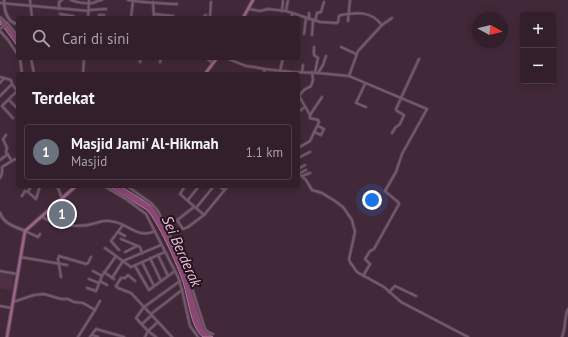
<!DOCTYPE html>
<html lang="id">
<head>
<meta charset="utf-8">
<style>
  body { margin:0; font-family:"PT Sans",sans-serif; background:#3d2c37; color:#f1f3f6 }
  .controls { position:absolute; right:12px; top:12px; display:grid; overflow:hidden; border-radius:4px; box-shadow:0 2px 10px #0003 }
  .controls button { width:36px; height:36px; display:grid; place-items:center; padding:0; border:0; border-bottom:1px solid #4d3d47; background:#321f2b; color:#f1f3f6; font:20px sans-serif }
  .compass { position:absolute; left:472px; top:12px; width:36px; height:36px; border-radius:50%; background:#321f2b; box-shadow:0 2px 10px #0003; rotate:98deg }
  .you { position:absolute; left:372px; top:200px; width:14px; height:14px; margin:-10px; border:3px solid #fff; border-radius:50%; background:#1a73e8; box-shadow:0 0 0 6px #1a73e833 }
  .badge { display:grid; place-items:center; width:26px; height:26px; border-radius:50%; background:#ea580c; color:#fff; font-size:13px; font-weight:700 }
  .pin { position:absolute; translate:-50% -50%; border:2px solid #fff; box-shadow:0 1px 4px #0006 }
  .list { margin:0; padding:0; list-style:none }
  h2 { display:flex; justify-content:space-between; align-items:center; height:52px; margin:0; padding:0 16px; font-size:17px }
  h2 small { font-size:13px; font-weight:400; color:#a8a2a9 }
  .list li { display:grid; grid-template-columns:26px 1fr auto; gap:12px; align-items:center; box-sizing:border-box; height:56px; margin:0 8px 8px; padding:0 8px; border:1px solid #4d3d47; border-radius:4px }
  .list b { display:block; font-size:15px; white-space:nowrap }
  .list p { margin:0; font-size:13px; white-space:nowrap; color:#a8a2a9 }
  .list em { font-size:13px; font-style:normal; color:#a8a2a9 }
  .icon { flex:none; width:22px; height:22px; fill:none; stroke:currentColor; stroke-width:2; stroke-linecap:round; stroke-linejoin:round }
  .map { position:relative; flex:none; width:568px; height:337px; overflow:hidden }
  .search { position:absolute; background:#321f2b; box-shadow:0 2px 10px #0003; left:16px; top:16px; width:284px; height:44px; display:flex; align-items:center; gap:10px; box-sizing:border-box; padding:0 14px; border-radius:4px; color:#a8a2a9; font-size:15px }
  .panel { position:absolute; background:#321f2b; box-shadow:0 2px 10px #0003; left:16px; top:72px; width:284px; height:116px; border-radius:4px }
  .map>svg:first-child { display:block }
  .built { fill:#4f2f44 }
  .water { fill:#8a4974; stroke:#aa7899 }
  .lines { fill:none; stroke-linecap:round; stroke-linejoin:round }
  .street-casing { stroke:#5e4857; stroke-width:3.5 }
  .secondary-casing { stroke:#5e4857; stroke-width:4 }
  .primary-casing { stroke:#5e4857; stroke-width:4.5 }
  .street { stroke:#785c6e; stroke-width:1.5 }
  .secondary { stroke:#785c6e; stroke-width:2 }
  .primary { stroke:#9b6388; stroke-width:2.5 }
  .labels { text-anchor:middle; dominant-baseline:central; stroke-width:4; stroke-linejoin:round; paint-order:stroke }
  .water-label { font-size:15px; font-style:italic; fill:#f4bade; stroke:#22161d }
</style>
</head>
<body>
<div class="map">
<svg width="568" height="337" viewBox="0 0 568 337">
  <rect width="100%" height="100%" fill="#422939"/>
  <polygon class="built" points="0,272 14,274 12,290 0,288"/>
  <g class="water">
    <path d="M0,18L8,26L18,38V47C13,41 6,29 0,24Z"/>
    <path d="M108,186H120L143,200L158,211L185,268L205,331L213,337H203C190,328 188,295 182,279C175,260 159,224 147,210Z"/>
  </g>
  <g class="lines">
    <g class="street-casing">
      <g id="street">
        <polyline points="30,0 32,18"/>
        <path d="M71,0C75,2 86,4 92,3C96,3 97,0 102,0"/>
        <path d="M128,0C144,3 160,3 177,4"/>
        <polyline points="153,2 154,18"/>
        <polyline points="211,2 210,17 211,18"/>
        <polyline points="0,3 89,11"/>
        <polyline points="59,9 59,2 62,0"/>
        <path d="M249,9L260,11L268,9L286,11L320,22L337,23L338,22L339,16L341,15C357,12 371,11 382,25"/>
        <polyline points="89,10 106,9"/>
        <polyline points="282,11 283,1"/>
        <polyline points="286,11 288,0"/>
        <polyline points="60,14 73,16 75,18"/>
        <polyline points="154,14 173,16"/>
        <polyline points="0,17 8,24 18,36"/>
        <polyline points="88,18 89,0"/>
        <polyline points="99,18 99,15 104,15"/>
        <polyline points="131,18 133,1"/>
        <polyline points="202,18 206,15"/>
        <polyline points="291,18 293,13"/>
        <polyline points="309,19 309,13"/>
        <polyline points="315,21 317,13 321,12 324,2"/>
        <polyline points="348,21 350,0"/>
        <polyline points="0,29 7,23"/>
        <polyline points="0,31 8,40 18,55"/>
        <polyline points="304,34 306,18"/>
        <polyline points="312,35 313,20"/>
        <polyline points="314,47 314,55 318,58 315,72"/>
        <polyline points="341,47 356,54"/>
        <polyline points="20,58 22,74"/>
        <polyline points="31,58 34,74"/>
        <polyline points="206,58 213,63"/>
        <polyline points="226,58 246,66 254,67 264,69 292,72 318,73 349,76 427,109 402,154 396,172 385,191 398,202 399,204 374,249 370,251 365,259 370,264 363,276"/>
        <polyline points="140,62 141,58"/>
        <polyline points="160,62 161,58"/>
        <polyline points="264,69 265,74"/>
        <polyline points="280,71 283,58"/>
        <polyline points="302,72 303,65"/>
        <polyline points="318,73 323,65 326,56"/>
        <polyline points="83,74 84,58"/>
        <polyline points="349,76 358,51 382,25 392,18"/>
        <polyline points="0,77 11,80 12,84 17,91"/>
        <polyline points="0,83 4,78"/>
        <polyline points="365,84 356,103 366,107"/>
        <polyline points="298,94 310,115 310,118 318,120 319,122 310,141 298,148"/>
        <polyline points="0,96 12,84"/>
        <polyline points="299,96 304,90 311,86 313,80 312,72"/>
        <polyline points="9,100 17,108"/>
        <polyline points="298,112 305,107"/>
        <polyline points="310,115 322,97"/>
        <polyline points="13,118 2,106 18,90"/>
        <polyline points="314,132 321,135 324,129 318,126"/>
        <polyline points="392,133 395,128 400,124 404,115 397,111 396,109 419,59"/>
        <polyline points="6,135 3,139 7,148 6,152 12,161"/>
        <polyline points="298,158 310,152"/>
        <polyline points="0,160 8,154"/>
        <polyline points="298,169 305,165"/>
        <polyline points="298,173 306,180 312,190 322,193 335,201 343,207 352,220 355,232 349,259 350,262 357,272 384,287 401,302 468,337"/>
        <polyline points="298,174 306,170"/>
        <polyline points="302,176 310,173"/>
        <polyline points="0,178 2,173 2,167 15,159 18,161"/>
        <polyline points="57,186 62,198"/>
        <polyline points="104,186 126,199 146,214 178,277 182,290 190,326 198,337"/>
        <polyline points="127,186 151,203 158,211 187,272 205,329 208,332 213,334"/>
        <polyline points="185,186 180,194 204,215"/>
        <polyline points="219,186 224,190"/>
        <polyline points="28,192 36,199 40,186"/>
        <polyline points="22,196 25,191 28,192 31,186"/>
        <polyline points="188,200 199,186"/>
        <polyline points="196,208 214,186"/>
        <path d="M42,216C50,225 80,228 92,224C97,223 103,220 109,221C127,221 136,240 155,231"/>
        <polyline points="177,220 183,229 188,227"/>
        <polyline points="188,227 204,215 228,186"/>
        <polyline points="167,228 194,207"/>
        <polyline points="25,231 38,237 40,234"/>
        <polyline points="118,232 125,236"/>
        <polyline points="121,239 140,247 142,253"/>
        <polyline points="105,248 131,267 165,252"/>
        <polyline points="119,250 111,241 123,225"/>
        <polyline points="125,252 137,246"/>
        <polyline points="158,255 168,276"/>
        <polyline points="20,257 67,265"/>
        <polyline points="150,258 161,281"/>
        <polyline points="142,262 154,286"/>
        <polyline points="135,266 149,290 175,271"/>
        <polyline points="0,271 17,274"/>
        <polyline points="93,271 102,276"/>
        <polyline points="104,272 114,279"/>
        <polyline points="61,277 58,259 59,256 86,264 88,263 91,257"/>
        <polyline points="112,278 123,261 161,245"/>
        <polyline points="89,279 99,283"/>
        <polyline points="100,281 107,285"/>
        <polyline points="135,281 128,275 125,278 121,278 116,286 118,288 131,293 172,337"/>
        <polyline points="87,288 96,291 102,276 116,256"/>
        <polyline points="389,292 395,286 416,296"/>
        <polyline points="13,302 34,295 44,294 61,299 68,299 74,302 83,303 95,310 100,301"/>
        <polyline points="0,306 12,308"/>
        <polyline points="151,314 182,290"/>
        <polyline points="142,324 152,315"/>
        <polyline points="92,335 98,337"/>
        <polyline points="78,337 95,310"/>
        <polyline points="90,337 96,329 124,337"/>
        <polyline points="145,337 148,331 158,322"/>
        <polyline points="156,337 148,331 136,318 144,307 180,281"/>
        <path d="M562,337C566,328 564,318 568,309"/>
      </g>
    </g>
    <g class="secondary-casing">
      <g id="secondary">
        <path d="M4,0C4,10 7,23 18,24"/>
        <path d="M0,213C4,224 14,226 25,231"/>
      </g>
    </g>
    <g class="primary-casing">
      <g id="primary">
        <polyline points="243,18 253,0"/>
        <polyline points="205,74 217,58"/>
        <polyline points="7,337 25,231 76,186"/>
      </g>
    </g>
    <use href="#street" class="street"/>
    <use href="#secondary" class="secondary"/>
    <use href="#primary" class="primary"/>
  </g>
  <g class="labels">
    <g class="water-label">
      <text transform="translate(182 251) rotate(66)">Sei Berderak</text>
    </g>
  </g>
</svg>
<div class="controls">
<button>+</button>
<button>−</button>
</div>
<svg class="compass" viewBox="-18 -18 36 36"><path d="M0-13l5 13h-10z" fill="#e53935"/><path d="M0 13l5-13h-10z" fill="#a8a2a9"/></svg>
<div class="you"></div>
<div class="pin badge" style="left:62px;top:214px;background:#6b7280">1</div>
<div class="search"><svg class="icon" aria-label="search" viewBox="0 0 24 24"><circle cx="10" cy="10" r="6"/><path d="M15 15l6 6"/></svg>Cari di sini</div>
<section class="panel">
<h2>Terdekat<small></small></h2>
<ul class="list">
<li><span class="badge" style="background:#6b7280">1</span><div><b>Masjid Jami' Al-Hikmah</b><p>Masjid</p></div><em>1.1 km</em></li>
</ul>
</section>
</div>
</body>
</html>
